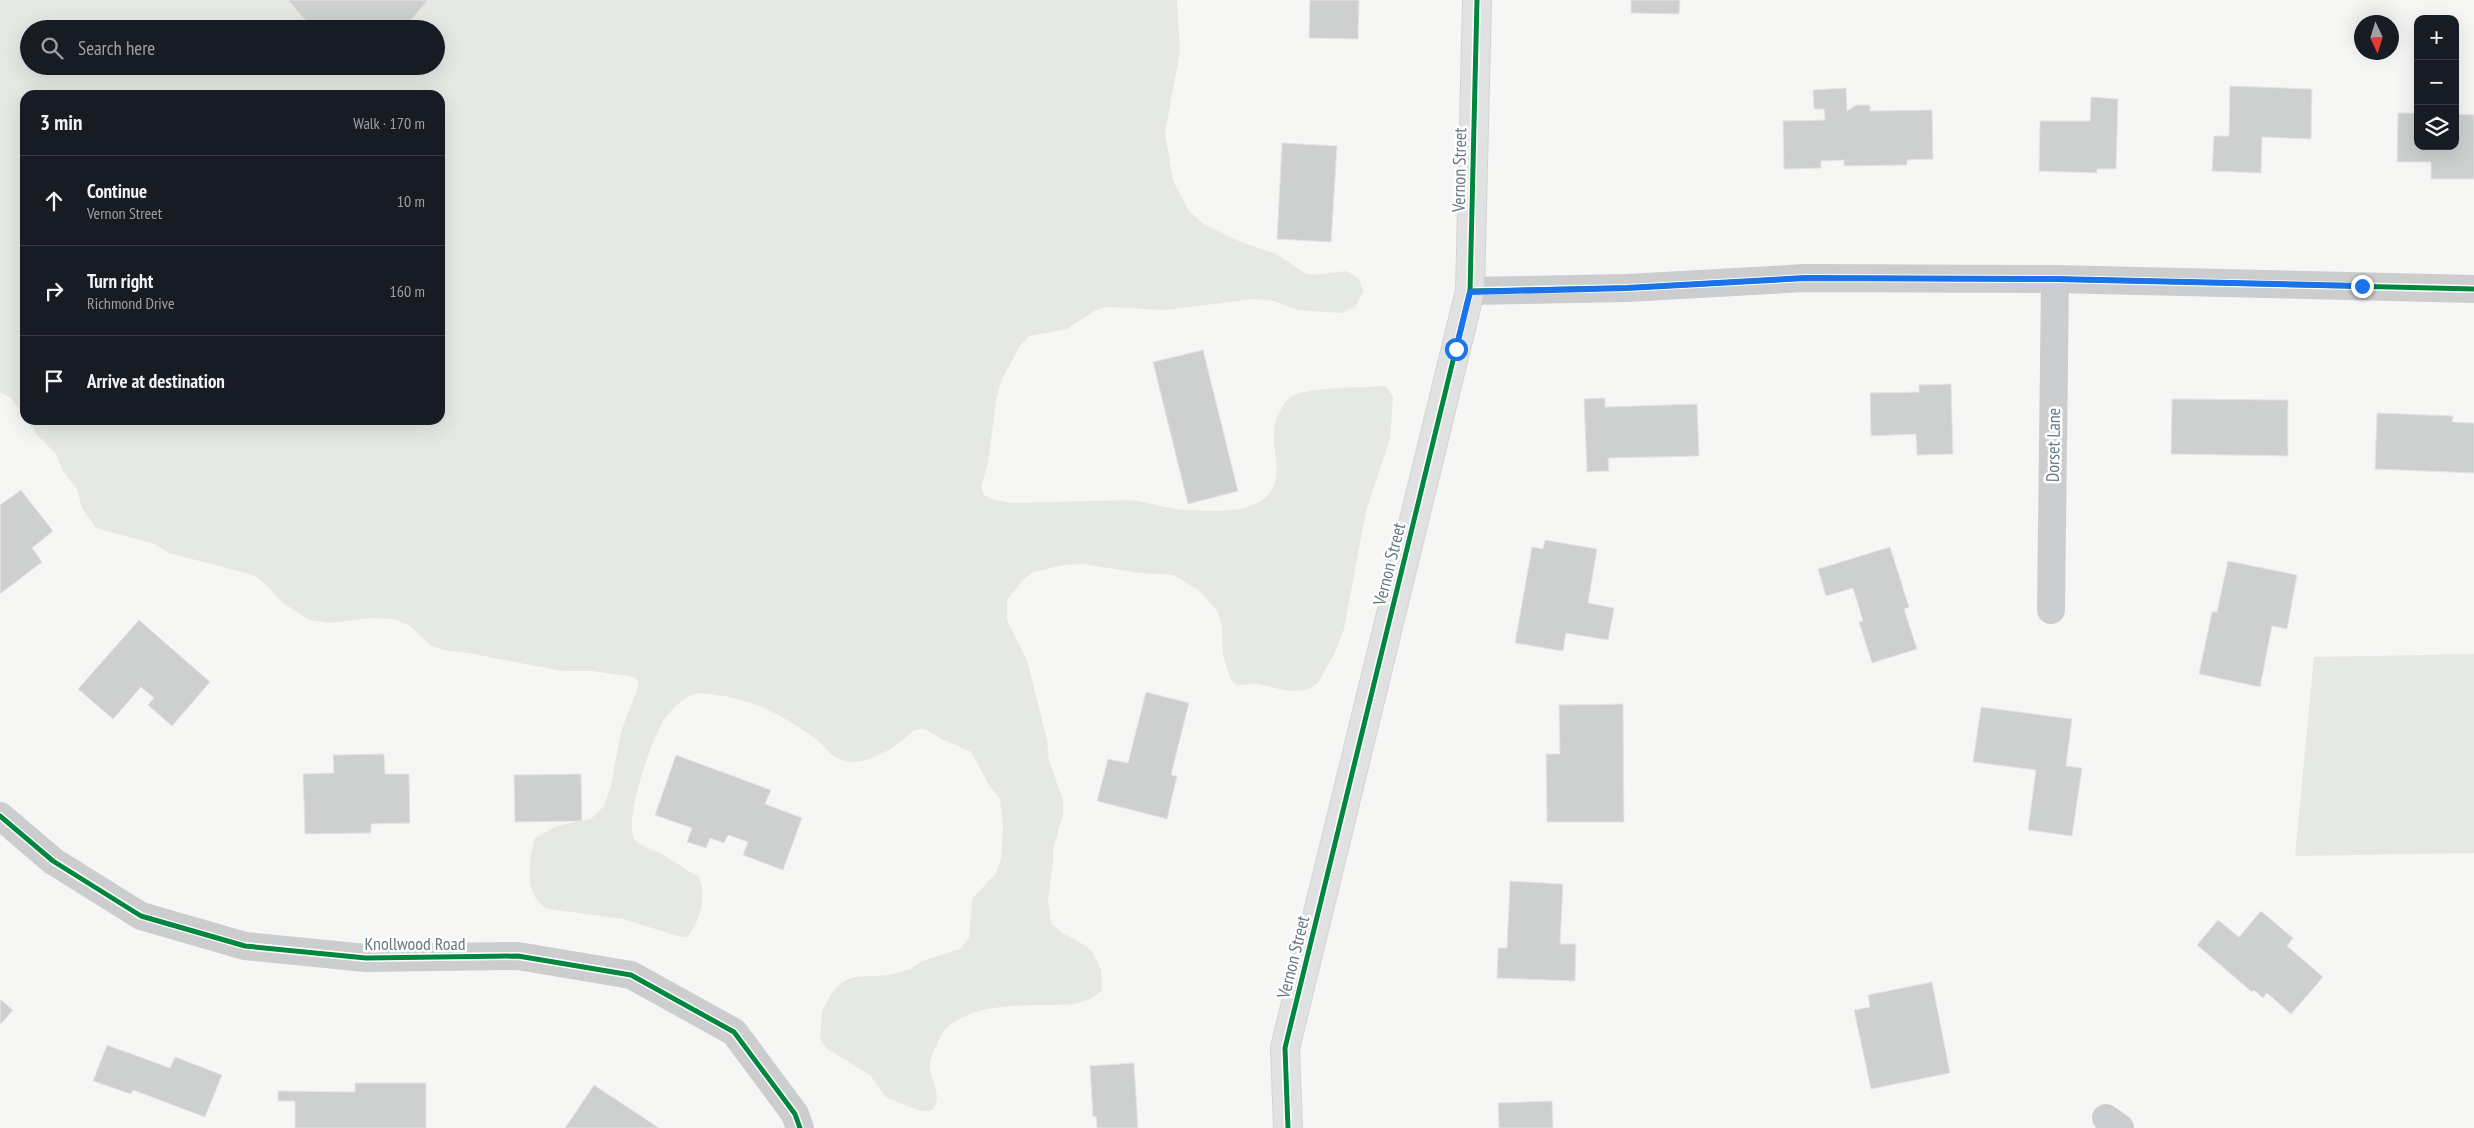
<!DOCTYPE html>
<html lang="en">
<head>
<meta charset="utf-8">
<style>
  body { margin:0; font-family:"PT Sans Narrow",sans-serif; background:#20242c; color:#f1f3f6 }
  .controls { position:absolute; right:15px; top:15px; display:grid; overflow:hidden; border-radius:10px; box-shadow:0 5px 20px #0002 }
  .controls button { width:45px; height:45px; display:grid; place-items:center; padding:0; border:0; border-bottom:1px solid #363941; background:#171b24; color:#f1f3f6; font:25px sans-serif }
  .compass { position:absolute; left:2354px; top:15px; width:45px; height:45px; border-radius:50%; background:#171b24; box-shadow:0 5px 20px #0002; rotate:176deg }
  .stop { position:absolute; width:15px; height:15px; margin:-11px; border:4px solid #1a73e8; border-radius:50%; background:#fff }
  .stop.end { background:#1a73e8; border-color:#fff; box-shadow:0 1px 5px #0008 }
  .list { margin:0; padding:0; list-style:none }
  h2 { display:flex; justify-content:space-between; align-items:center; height:65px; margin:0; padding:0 20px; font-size:21px }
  h2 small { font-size:16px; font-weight:400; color:#9ea1a6 }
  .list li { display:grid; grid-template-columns:32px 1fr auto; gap:15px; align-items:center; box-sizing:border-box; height:90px; padding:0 20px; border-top:1px solid #363941 }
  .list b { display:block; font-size:19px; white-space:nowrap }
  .list p { margin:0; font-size:16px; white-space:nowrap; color:#9ea1a6 }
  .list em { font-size:16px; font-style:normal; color:#9ea1a6 }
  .icon { flex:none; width:28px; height:28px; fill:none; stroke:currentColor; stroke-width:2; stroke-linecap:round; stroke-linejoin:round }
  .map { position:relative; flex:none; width:2474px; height:1128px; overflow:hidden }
  .search { position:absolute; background:#171b24; box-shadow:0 5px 20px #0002; left:20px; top:20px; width:425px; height:55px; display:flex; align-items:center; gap:12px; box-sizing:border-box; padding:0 18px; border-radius:28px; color:#9ea1a6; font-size:19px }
  .panel { position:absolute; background:#171b24; box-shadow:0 5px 20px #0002; left:20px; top:90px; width:425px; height:335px; border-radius:15px }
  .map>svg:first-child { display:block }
  .green { fill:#e6e9e3; fill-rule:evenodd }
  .building { fill:#ced0d0; stroke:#e5e5e4 }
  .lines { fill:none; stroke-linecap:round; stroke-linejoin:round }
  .secondary-casing { stroke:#d3d4d5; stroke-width:30 }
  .street { stroke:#cccdce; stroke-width:28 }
  .secondary { stroke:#e0e1e1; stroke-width:28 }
  .cycleway-casing { stroke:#fff; stroke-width:8 }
  .cycleway { stroke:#00873e; stroke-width:5 }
  .route { stroke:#1a73e8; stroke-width:6 }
  .labels { text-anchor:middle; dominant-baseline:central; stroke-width:5; stroke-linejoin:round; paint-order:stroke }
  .street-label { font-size:18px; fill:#657885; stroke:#fff }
</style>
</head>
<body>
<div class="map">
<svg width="2474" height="1128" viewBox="0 0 2474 1128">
  <rect width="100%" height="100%" fill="#f6f6f5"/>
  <g class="green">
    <path d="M0,0H1177L1180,51L1165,133L1173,181L1189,211L1205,225L1241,242L1276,254L1305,273L1312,275L1346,271L1358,278L1364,291L1355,307L1342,313L1297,310L1274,301L1254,299L1166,310L1108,307L1096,310L1067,329L1029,336L1020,346L1001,381L996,401L988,463L981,488L984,495L991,499L1012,503L1130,500C1149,502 1166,509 1186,510C1226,512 1284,516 1276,459C1274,443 1271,427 1280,411C1283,406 1286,400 1291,397C1309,386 1363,388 1386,386L1393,397L1390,439L1366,511L1344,629L1334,654L1318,683L1307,690L1288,691L1258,684L1236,685L1231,680L1223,655L1222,628L1218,612L1200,591L1174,575L1140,573L1083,564L1064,565L1033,572L1023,580L1007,600V620L1027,660L1047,740L1049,761L1063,800V814L1053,850V864L1048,899L1051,923L1062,933L1081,943L1092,951L1101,970L1102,990C1087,1006 1065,1005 1045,1005C1013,1005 971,1006 946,1028C942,1032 939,1039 937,1045C934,1050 931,1056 930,1063C928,1078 945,1096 932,1110L920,1111L886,1097L870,1075L827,1049L820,1039L822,1011L832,993L841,983L853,977L890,975L910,969L922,961L960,949L969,938L972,899L996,873L1001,859L1003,826L1000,799L989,785L971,752C957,745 943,741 930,732C927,730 924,728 920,729C913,729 909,735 904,739C886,753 862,768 839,759C829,755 824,745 816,739C786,717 754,700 717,695C710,694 701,692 694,694C682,698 670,711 663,721C652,740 622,822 635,840C640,846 648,848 655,851C670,857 683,869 698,876C708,893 700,923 687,937H681L623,919L548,909C523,896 529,863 534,839L556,826L591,819L604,806L611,786L621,731L638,688V681L634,677L593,671H562L468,653L448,651L431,646L410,626L393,619L371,618L329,623L309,620L283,603L265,584L253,575L169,553L154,544L96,528L82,508L77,489L63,471L56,454L38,436L28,420H440V95H25V416L10,397L0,392ZM29,29H436V66H29Z"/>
    <polygon points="2474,654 2474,853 2295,856 2314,657"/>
  </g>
  <g class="building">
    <polygon points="288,0 428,0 413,18 398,29 317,29 303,18"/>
    <polygon points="1310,0 1359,0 1358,39 1309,38"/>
    <polygon points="1631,0 1680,0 1679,14 1631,13"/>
    <polygon points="2230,86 2312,89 2311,139 2262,137 2261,173 2212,171 2214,136 2229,136"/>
    <polygon points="1846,88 1847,111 1856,105 1870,105 1870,111 1932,110 1933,159 1907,160 1907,165 1844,166 1844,160 1821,161 1821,168 1784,169 1783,121 1825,120 1824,109 1814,109 1813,90"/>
    <polygon points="2091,97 2118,99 2116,169 2097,169 2097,173 2039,171 2040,121 2090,121"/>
    <polygon points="2398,113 2418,113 2418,146 2455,146 2455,114 2474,115 2474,179 2431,179 2431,162 2397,162"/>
    <polygon points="1282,143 1337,146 1331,242 1277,239"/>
    <polygon points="1203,350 1238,491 1188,504 1153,362"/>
    <polygon points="1951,384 1953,454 1917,455 1916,434 1871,436 1870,393 1919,392 1919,385"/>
    <polygon points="1605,398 1605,407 1697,404 1699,456 1608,458 1609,471 1587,472 1584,399"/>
    <polygon points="2172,399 2288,400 2288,456 2171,454"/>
    <polygon points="2377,413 2453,416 2452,422 2474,423 2474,473 2375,469"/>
    <polygon points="21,490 53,531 32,548 42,562 0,594 0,505"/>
    <polygon points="1545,540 1597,549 1588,603 1614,608 1608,640 1566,633 1563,651 1515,643 1532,547 1543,549"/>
    <polygon points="1890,547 1909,607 1904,609 1917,649 1872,663 1859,622 1863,621 1853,588 1826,596 1818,569"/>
    <polygon points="2228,561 2297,575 2287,629 2272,626 2260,687 2199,674 2212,612 2217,612"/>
    <polygon points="139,620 210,682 172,726 148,705 154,698 141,687 113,719 78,689"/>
    <polygon points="1146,692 1189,703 1171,775 1177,776 1167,819 1097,801 1108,759 1128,763"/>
    <polygon points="1623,704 1624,822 1547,822 1546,754 1560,754 1559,705"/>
    <polygon points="1981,707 2072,719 2066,766 2082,768 2072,836 2028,830 2036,770 1973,762"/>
    <polygon points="384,754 385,774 409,774 410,823 371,824 371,833 305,834 303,774 334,773 333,755"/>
    <polygon points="676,755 771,790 765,804 802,818 783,870 743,855 748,842 728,835 724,843 710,838 706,848 687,842 692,828 655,815"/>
    <polygon points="581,774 582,821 515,822 514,775"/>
    <polygon points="1510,881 1563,884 1560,944 1576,944 1575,981 1497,978 1498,948 1507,948"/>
    <polygon points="2261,911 2293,938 2287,946 2323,977 2291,1014 2267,993 2263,998 2254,990 2252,992 2197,945 2218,920 2239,937"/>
    <polygon points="1932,982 1950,1073 1871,1089 1854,1010 1870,1007 1868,995"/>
    <polygon points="0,999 13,1010 0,1025"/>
    <polygon points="107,1045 170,1068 175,1057 222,1075 205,1117 133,1090 131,1094 93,1081"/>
    <polygon points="1134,1063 1138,1128 1097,1128 1096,1116 1093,1117 1090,1066"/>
    <polygon points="355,1083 426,1083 426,1128 295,1128 295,1101 278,1101 278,1091 355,1092"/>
    <polygon points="594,1085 659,1128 565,1128"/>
    <polygon points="1552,1101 1553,1128 1499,1128 1498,1103"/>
  </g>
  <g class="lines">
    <g class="secondary-casing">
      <polyline id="secondary" points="1288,1128 1285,1048 1470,291 1477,0"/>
    </g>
    <g class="street">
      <polyline points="1470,291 1627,288 1805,278 2055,279 2474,289"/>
      <polyline points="2051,610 2055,279"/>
      <polyline points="0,816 53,861 141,916 245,946 366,958 518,956 631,975 734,1032 795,1114 800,1128"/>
      <polyline points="2106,1118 2120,1128"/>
    </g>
    <use href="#secondary" class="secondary"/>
    <g class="cycleway-casing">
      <g id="cycleway">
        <polyline points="1470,291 1627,288 1805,278 2055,279 2474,289"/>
        <polyline points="0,816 53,861 141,916 245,946 366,958 518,956 631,975 734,1032 795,1114 800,1128"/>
        <polyline points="1288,1128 1285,1048 1470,291 1477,0"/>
      </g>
    </g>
    <use href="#cycleway" class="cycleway"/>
  </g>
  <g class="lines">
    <polyline class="route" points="1456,349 1470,292 1627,288 1805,278 2055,279 2362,286"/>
  </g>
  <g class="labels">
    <g class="street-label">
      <text transform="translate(1459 170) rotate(-89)">Vernon Street</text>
      <text transform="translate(2053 445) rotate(-89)">Dorset Lane</text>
      <text transform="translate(1389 564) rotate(-76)">Vernon Street</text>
      <text x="415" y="943">Knollwood Road</text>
      <text transform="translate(1293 957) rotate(-76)">Vernon Street</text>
    </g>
  </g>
</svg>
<div class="controls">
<button>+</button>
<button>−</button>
<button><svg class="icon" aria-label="layers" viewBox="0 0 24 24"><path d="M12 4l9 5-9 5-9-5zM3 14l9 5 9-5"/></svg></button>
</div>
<svg class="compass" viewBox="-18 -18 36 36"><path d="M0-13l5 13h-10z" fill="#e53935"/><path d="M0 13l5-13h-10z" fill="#9ea1a6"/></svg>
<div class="stop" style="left:1456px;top:349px"></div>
<div class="stop end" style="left:2362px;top:286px"></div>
<div class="search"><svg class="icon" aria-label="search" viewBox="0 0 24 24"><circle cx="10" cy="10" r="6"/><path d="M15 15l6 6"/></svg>Search here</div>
<section class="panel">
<h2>3 min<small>Walk · 170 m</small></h2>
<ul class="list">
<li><svg class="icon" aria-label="ahead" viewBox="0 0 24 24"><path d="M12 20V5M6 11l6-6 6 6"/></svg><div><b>Continue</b><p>Vernon Street</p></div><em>10 m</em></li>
<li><svg class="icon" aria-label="right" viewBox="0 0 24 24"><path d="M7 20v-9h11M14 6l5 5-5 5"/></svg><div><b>Turn right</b><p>Richmond Drive</p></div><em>160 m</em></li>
<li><svg class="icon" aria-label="arrive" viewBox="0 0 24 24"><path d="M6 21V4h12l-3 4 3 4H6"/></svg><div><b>Arrive at destination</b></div></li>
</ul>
</section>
</div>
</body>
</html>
